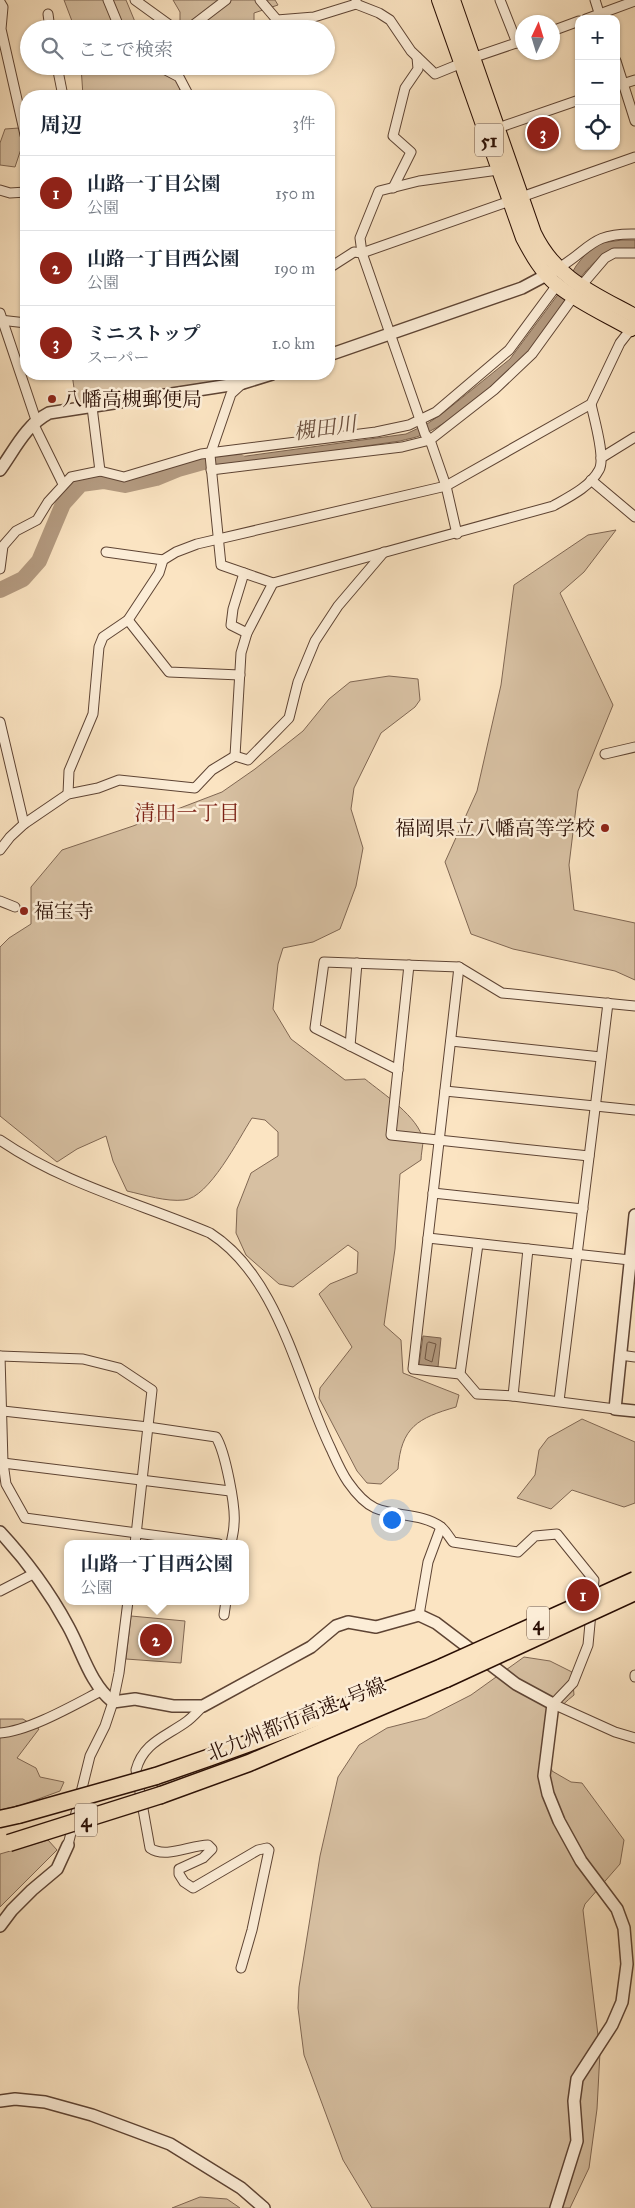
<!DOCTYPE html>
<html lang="ja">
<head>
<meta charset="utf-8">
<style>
  body { margin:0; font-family:"IM FELL Great Primer","Noto Serif JP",serif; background:#f6f6f7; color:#1f2937 }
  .controls { position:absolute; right:15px; top:15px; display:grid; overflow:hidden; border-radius:10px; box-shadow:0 1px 4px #0004 }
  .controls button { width:45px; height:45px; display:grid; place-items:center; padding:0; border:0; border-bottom:1px solid #e0e1e3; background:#fff; color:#1f2937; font:25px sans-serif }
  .compass { position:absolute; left:515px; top:15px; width:45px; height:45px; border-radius:50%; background:#fff; box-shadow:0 1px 4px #0004; rotate:4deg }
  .you { position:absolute; left:391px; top:1519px; width:18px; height:18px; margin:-12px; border:4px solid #fff; border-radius:50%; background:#1a73e8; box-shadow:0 0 0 8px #1a73e833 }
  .badge { display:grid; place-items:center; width:32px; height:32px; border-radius:50%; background:#8f2418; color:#fff; font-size:16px; font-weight:700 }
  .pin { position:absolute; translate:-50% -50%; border:2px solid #fff; box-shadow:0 1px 5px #0006 }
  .popup { position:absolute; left:64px; top:1540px; width:185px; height:65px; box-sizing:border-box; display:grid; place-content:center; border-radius:10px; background:#fff; filter:drop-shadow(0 1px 4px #0005); font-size:16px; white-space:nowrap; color:#747a83 }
  .popup b { font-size:19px; color:#1f2937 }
  .popup::after { content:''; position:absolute; left:50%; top:100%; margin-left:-10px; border:10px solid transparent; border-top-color:#fff }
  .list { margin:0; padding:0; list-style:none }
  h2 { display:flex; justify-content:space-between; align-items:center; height:65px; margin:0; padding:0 20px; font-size:21px }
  h2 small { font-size:16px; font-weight:400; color:#747a83 }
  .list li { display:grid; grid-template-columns:32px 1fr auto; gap:15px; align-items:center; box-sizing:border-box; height:75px; padding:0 20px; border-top:1px solid #e0e1e3 }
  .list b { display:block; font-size:19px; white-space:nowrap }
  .list p { margin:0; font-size:16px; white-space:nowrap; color:#747a83 }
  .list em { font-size:16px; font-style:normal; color:#747a83 }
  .icon { flex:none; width:28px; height:28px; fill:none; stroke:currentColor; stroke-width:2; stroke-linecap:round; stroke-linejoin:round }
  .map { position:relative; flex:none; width:635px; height:2208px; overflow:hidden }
  .search { position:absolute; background:#fff; box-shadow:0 1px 4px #0004; left:20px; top:20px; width:315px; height:55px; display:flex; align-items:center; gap:12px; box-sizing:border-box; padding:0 18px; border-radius:28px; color:#747a83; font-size:19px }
  .panel { position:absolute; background:#fff; box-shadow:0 1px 4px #0004; left:20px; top:90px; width:315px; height:290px; border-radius:20px }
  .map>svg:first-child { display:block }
  .green { fill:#d7c0a2; stroke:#806753 }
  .water { fill:#b49b81; stroke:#7c634f }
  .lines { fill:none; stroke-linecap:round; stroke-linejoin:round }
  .shore { stroke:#6e5442; stroke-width:1 }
  .river { stroke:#b49b81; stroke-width:16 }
  .minor-casing { stroke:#5e4434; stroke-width:11 }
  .tertiary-casing { stroke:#5e4434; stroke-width:14 }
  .primary-casing { stroke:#290e04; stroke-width:16 }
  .motorway-casing { stroke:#290e04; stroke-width:19 }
  .minor { stroke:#fcedd7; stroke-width:9 }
  .tertiary { stroke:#fcedd7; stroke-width:11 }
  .primary { stroke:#fbe4c2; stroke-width:14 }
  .motorway { stroke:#fbe4c2; stroke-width:16 }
  .motorway-bridge-casing { stroke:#290e04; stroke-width:19; stroke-linecap:butt }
  .motorway-bridge { stroke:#fbe4c2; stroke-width:16 }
  .poi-dot { fill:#8f2418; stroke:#fcedd7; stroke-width:2 }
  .labels { text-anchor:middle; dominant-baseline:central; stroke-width:5; stroke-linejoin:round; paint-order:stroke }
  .shield { fill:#fcedd7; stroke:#685143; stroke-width:1 }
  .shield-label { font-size:19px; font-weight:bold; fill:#290e04 }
  .poi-label { font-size:20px; fill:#290e04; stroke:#fcedd7; text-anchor:start }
  .street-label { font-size:20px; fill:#290e04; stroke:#fcedd7 }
  .water-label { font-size:21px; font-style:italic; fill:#684d3c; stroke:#fcedd7 }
  .neighbourhood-label { font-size:21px; fill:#7a1f14; stroke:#fcedd7 }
</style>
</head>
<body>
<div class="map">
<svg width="635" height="2208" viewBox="0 0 635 2208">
  <rect width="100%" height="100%" fill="#fbe4c2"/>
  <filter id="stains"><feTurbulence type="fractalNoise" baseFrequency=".004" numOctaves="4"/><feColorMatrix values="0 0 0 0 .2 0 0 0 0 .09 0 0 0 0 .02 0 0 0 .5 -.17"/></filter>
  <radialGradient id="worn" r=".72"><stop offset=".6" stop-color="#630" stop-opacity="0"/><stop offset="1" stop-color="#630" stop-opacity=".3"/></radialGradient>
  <g class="green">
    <polygon points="64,0 126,0 138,29 75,29"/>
    <polygon points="173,0 275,0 278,5 254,13 254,29 180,29 180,12"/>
    <polygon points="81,66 179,66 180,96 83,96"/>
    <polygon points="19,128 22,146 15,167 0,165 0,143 5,129"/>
    <polygon points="72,374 236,374 238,379 76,402"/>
    <polygon points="616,530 584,572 560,593 613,705 578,791 569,865 574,910 635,923 635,980 615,971 513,949 471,934 445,862 477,791 501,685 514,585 588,535"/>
    <path d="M389,676L418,679L420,700L415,707L381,733L354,788L351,809L363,848L356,886L340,929L313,942L283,948L278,964L273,1009L291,1039L345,1080L365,1079C382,1093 419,1117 423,1140C423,1146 421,1154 421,1160L400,1174L395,1249L384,1325L401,1340L403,1373L459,1395L456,1407C418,1418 401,1427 398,1469L381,1484L367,1483L357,1471L319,1398L320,1388L352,1347L319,1294L330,1284L357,1273L358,1252L348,1245L293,1287L279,1284L246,1255L236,1233L237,1209L251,1173L278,1156V1132L265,1120L252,1118C239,1138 209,1198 184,1200C166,1202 145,1195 127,1191L113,1161L106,1136L77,1149L57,1162L0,1116V947L9,938L31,924V887L62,850L133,826L222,792L255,769L303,731L329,699L350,682Z"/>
    <polygon points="582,1419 635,1442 635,1503 624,1507 572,1490 551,1509 517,1498 535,1475 539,1450 548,1438"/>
    <polygon points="131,1616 185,1621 181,1663 126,1659"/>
    <path d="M524,1657L550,1661L572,1672L574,1695C542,1721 543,1732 552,1771L571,1782L582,1783L624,1840L620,1864L585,1904L583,1910L600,2052L597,2109L589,2168L570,2208H372L343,2160L304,2055L298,2008L299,1987L320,1856L338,1777L359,1745L387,1728L426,1718L471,1695Z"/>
    <polygon points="0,1719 23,1719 39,1729 17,1758 36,1768 40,1777 64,1782 60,1791 22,1805 0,1810"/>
    <polygon points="48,1840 57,1850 0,1907 0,1854"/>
    <polygon points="200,2197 227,2199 240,2208 172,2208"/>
  </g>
  <g class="water">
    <path d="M622,240H635V251C625,253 611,253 601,258C583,266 555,317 541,336C519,367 457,420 422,435C415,438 407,439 400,441L228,466L218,465L215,463L239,457L406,434L427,424L443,413L510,359L565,285L576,266L587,252L601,243Z"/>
    <polygon points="423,1336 441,1338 438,1367 419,1365"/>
  </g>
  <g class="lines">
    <polygon class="shore" points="429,1342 436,1344 432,1362 425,1359 427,1344"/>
    <polyline class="river" points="0,590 23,579 39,561 63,504 81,484 103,481 125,485 156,478 178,469 203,462 238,461"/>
    <g class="minor-casing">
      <g id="minor">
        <polyline points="108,0 120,29"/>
        <polyline points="135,0 175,29"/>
        <polyline points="260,0 277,20 314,17 356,4 356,0"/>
        <polyline points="500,0 517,43"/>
        <polyline points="595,0 601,19"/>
        <polyline points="0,2 3,7 1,29 26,139"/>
        <polyline points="356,4 379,13 390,20 411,51 435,74 462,63"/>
        <polyline points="48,14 50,29"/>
        <polyline points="586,19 635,1"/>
        <polyline points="188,29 226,0"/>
        <polyline points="552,31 579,21"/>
        <polyline points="472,58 522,41"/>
        <polyline points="616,61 635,121"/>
        <polyline points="57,66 63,96"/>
        <polyline points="158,66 179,77 189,96"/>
        <polyline points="616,86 635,80"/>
        <polyline points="498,128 579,100"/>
        <polyline points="393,188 411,152 393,136 405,88 418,69 417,57"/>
        <polyline points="0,190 10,193 26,192"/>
        <polyline points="329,268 354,252 362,253 635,157"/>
        <path d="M557,269C591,249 590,233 635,234"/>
        <polyline points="581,286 605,258 614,253 635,253"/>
        <polyline points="0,313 36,420"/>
        <polyline points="0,320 26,323"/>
        <path d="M240,374L243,383L231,394L210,455L221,565L273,583L553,506C569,497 590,487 599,470C606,458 594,419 591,404"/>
        <polyline points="92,407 100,471"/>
        <polyline points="33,423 63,484"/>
        <polyline points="601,458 635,437"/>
        <polyline points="211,470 402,447 430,440 494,390 532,354 574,296"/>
        <polyline points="591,480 635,517"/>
        <polyline points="457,534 446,486 430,440 425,434 362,253 360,238 379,191 419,181 498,170"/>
        <polyline points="106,552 163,560"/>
        <polyline points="0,569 3,546 16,531 37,520 48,502 71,477 100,471 124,477 201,454 376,432 409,425 436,412 509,350 557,285"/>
        <polyline points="244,573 233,609 231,625 247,633"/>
        <polyline points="128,620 169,672 240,675"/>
        <polyline points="0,722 24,824"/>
        <polyline points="605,754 635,747"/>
        <polyline points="235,756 241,653 247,633 273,583"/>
        <polyline points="68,794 69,771 93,714 99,647 103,637 128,620 159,573 163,560 176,552 197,544 446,486 591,404 620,343 631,329"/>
        <polyline points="0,850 10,837 24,824 68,794 98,788 119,780 195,788 212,770 235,756 248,760 289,718 298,682 315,641 338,606 384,552"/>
        <polyline points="0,901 15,907"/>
        <polyline points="409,965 391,1135 589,1156"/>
        <polyline points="459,967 413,1369 460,1374"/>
        <polyline points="451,1041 601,1057"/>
        <polyline points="350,1046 357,963"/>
        <polyline points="398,1070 315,1028 324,962 459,967 502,993 635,1006"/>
        <polyline points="445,1091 635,1110"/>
        <path d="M0,1140C64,1184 139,1203 210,1233C279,1277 297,1379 331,1449C336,1460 341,1472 348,1482C355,1492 364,1503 375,1508C396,1517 422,1513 441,1527C446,1531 449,1537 453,1542L518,1552L535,1536L557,1534L594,1580L588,1645L573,1683L553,1704L615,1732L635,1738"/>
        <polyline points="433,1193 583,1209"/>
        <polyline points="428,1238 630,1260"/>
        <polyline points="478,1244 460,1374 477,1394 513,1396 615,1409"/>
        <polyline points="620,1355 635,1357"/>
        <polyline points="0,1356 3,1463 6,1484 25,1518 219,1544"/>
        <polyline points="0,1356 83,1359 119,1368 152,1390 135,1544"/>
        <polyline points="513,1396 528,1249"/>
        <polyline points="559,1401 608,1003"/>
        <path d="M3,1411L148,1427L216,1437C225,1451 236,1507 234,1524C234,1531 232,1537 231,1544"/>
        <polyline points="3,1463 230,1491"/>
        <polyline points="0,1591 35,1573"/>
        <polyline points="224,1615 226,1601"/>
        <polyline points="419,1615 428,1562 441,1527"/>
        <polyline points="635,1675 635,1677"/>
        <path d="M203,1706C198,1711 192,1718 186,1722C165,1737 143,1743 136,1770L150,1848C165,1859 191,1845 208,1845L212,1849L203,1858L179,1869V1874L184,1882L193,1888L258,1850L267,1848L269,1850L252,1930L241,1968"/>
        <path d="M0,1733C29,1731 74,1705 101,1691"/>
        <polyline points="68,1845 90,1756 105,1726 113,1702 119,1673 128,1601"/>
      </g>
    </g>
    <g class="tertiary-casing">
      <g id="tertiary">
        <polyline points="329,355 522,288 554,271"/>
        <path d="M0,470C15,449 26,425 49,413L243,383L272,374"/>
        <polyline points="635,1215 615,1409 635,1411"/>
        <path d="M0,1532C27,1561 49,1591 68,1626C82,1651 90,1684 113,1702L135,1699L173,1706H203L311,1647L336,1626L348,1622L376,1627L419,1615L436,1623L516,1684L553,1704L544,1776L548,1794L559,1821L581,1861L617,1909L624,1928L627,1964L622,2002L612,2025L577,2079L574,2101L577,2141L556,2208"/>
        <polyline points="0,1926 12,1910 32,1890 57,1869 68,1845"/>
        <polyline points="0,2101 15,2099 45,2102 92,2115 170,2144 241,2188 264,2208"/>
      </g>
    </g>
    <g class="primary-casing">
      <g id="primary">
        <path d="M439,0L523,238C532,255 542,273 557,285C579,303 607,315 631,329L635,325"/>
        <path d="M453,0L534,233C556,279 593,293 635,316"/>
      </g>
    </g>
    <g class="motorway-casing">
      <g id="motorway">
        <path d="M156,1776C253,1743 348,1707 442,1667"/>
        <polyline points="161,1795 249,1763 446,1679"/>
        <polyline points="0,1819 18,1815"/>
      </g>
    </g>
    <use href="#minor" class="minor"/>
    <use href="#tertiary" class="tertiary"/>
    <use href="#primary" class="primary"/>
    <use href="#motorway" class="motorway"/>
    <g class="motorway-bridge-casing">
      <g id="motorway-bridge">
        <polyline points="442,1667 635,1580"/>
        <polyline points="446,1679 635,1592"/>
        <polyline points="18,1815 156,1776"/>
        <polyline points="9,1843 161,1795"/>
      </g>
    </g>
    <use href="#motorway-bridge" class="motorway-bridge"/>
  </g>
  <g class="poi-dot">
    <circle cx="52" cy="399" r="5"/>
    <circle cx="605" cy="828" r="5"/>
    <circle cx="24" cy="911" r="5"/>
  </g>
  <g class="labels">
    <g class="shield">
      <rect x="475" y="123.5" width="28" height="33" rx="4"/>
      <rect x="527" y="1606.5" width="22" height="33" rx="4"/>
      <rect x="75" y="1803.5" width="22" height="33" rx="4"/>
    </g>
    <g class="shield-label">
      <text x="489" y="140">51</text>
      <text x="538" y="1623">4</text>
      <text x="86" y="1820">4</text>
    </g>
    <g class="poi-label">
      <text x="62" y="399">八幡高槻郵便局</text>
      <text x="595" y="828" text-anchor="end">福岡県立八幡高等学校</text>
      <text x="34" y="911">福宝寺</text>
    </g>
    <g class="street-label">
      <text transform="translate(296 1719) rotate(-22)">北九州都市高速4号線</text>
    </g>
    <g class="water-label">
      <text transform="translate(325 428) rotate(-8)">槻田川</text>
    </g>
    <g class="neighbourhood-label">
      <text x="187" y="813">清田一丁目</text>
    </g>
  </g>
  <rect width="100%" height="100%" filter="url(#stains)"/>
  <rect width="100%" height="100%" fill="url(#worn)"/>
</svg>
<div class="controls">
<button>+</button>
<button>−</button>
<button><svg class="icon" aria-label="locate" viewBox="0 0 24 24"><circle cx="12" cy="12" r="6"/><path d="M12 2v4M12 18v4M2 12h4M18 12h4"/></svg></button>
</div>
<svg class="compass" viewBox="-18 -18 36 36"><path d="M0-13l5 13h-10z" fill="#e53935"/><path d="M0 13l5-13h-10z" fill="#747a83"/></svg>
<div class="you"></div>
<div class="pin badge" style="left:583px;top:1595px">1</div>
<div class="pin badge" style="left:156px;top:1640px">2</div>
<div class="popup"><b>山路一丁目西公園</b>公園</div>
<div class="pin badge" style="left:543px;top:133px">3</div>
<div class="search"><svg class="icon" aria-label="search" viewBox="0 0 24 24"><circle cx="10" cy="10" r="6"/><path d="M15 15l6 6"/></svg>ここで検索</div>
<section class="panel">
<h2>周辺<small>3件</small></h2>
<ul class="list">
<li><span class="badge">1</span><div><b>山路一丁目公園</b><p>公園</p></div><em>150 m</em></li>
<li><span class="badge">2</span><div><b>山路一丁目西公園</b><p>公園</p></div><em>190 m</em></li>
<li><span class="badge">3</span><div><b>ミニストップ</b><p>スーパー</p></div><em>1.0 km</em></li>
</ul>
</section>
</div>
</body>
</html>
